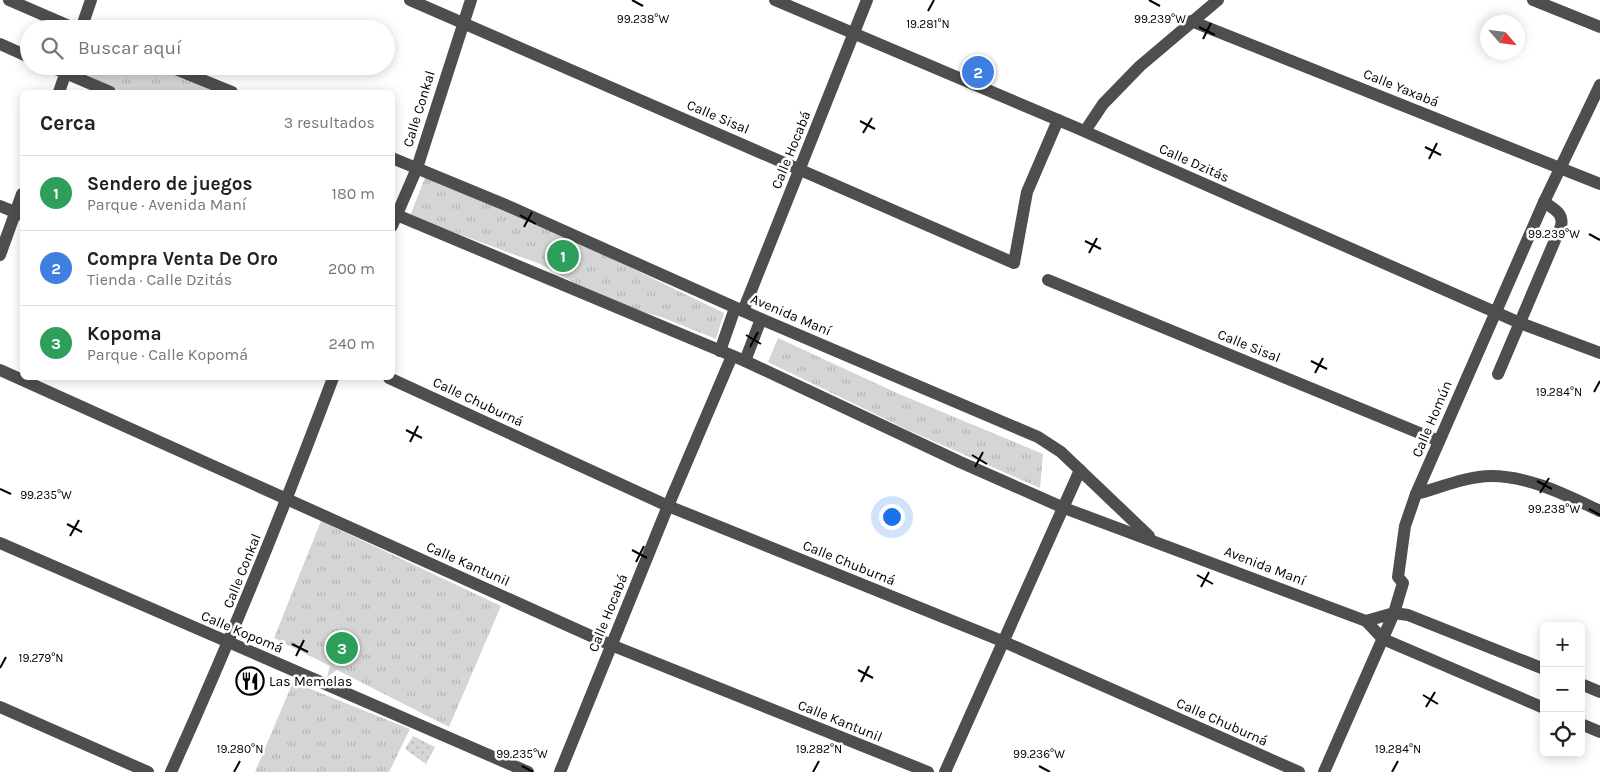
<!DOCTYPE html>
<html lang="es">
<head>
<meta charset="utf-8">
<style>
  body { margin:0; font-family:Karla,sans-serif; background:#f6f6f6; color:#222 }
  .controls { position:absolute; right:15px; bottom:15px; display:grid; overflow:hidden; border-radius:8px; box-shadow:0 2px 12px #0003 }
  .controls button { width:45px; height:45px; display:grid; place-items:center; padding:0; border:0; border-bottom:1px solid #e0e0e0; background:#fff; color:#222; font:25px sans-serif }
  .compass { position:absolute; left:1480px; top:15px; width:45px; height:45px; border-radius:50%; background:#fff; box-shadow:0 2px 12px #0003; rotate:118deg }
  .you { position:absolute; left:891px; top:516px; width:18px; height:18px; margin:-12px; border:4px solid #fff; border-radius:50%; background:#1a73e8; box-shadow:0 0 0 8px #1a73e833 }
  .badge { display:grid; place-items:center; width:32px; height:32px; border-radius:50%; background:#000; color:#fff; font-size:16px; font-weight:700 }
  .pin { position:absolute; translate:-50% -50%; border:2px solid #fff; box-shadow:0 1px 5px #0006 }
  .list { margin:0; padding:0; list-style:none }
  h2 { display:flex; justify-content:space-between; align-items:center; height:65px; margin:0; padding:0 20px; font-size:21px }
  h2 small { font-size:16px; font-weight:400; color:#767676 }
  .list li { display:grid; grid-template-columns:32px 1fr auto; gap:15px; align-items:center; box-sizing:border-box; height:75px; padding:0 20px; border-top:1px solid #e0e0e0 }
  .list b { display:block; font-size:19px; white-space:nowrap }
  .list p { margin:0; font-size:16px; white-space:nowrap; color:#767676 }
  .list em { font-size:16px; font-style:normal; color:#767676 }
  .icon { flex:none; width:28px; height:28px; fill:none; stroke:currentColor; stroke-width:2; stroke-linecap:round; stroke-linejoin:round }
  .map { position:relative; flex:none; width:1600px; height:772px; overflow:hidden }
  .search { position:absolute; background:#fff; box-shadow:0 2px 12px #0003; left:20px; top:20px; width:375px; height:55px; display:flex; align-items:center; gap:12px; box-sizing:border-box; padding:0 18px; border-radius:28px; color:#767676; font-size:19px }
  .panel { position:absolute; background:#fff; box-shadow:0 2px 12px #0003; left:20px; top:90px; width:375px; height:290px; border-radius:8px }
  .map>svg:first-child { display:block }
  .grass { fill:url(#grass-dots) }
  .park { fill:url(#park-tufts) }
  .lines { fill:none; stroke-linecap:round; stroke-linejoin:round }
  .minor { stroke:#4e4e4e; stroke-width:12 }
  .ticks { fill:none; stroke:#000; stroke-width:2 }
  .labels { text-anchor:middle; dominant-baseline:central; stroke-width:5; stroke-linejoin:round; paint-order:stroke }
  .street-label { font-size:14px; fill:#000; stroke:#fff }
  .poi-label { font-size:14px; fill:#000; stroke:#fff; text-anchor:start }
  .ticks-label { font-size:12px; text-anchor:middle; fill:#000; stroke:#fff; stroke-width:5; stroke-linejoin:round; paint-order:stroke }
</style>
</head>
<body>
<div class="map">
<svg width="1600" height="772" viewBox="0 0 1600 772">
  <defs>
    <pattern id="grass-dots" width="8" height="8" patternUnits="userSpaceOnUse" patternTransform="scale(1.25)"><rect width="8" height="8" fill="#d5d5d5"/><path d="M2 2h.1M6 6h.1" fill="none" stroke="#b5b5b5" stroke-width="1.8" stroke-linecap="round"/></pattern>
    <pattern id="park-tufts" width="24" height="20" patternUnits="userSpaceOnUse" patternTransform="scale(1.25)"><rect width="24" height="20" fill="#d5d5d5"/><path d="M3 7l-1-3M5 7V3M7 7l1-3M15 17l-1-3M17 17v-4M19 17l1-3" fill="none" stroke="#b5b5b5"/></pattern>
  </defs>
  <rect width="100%" height="100%" fill="#fff"/>
  <polygon class="grass" points="413,736 435,747 426,764 405,749"/>
  <g class="park">
    <polygon points="77,66 157,66 222,92 123,92 75,72"/>
    <polygon points="426,175 619,262 724,313 716,339 661,317 610,302 540,264 410,216"/>
    <polygon points="778,338 899,394 1043,454 1040,488 908,430 768,362"/>
    <polygon points="321,521 501,606 449,727 337,670 327,677 330,666 274,638"/>
    <polygon points="293,682 410,729 389,772 255,772"/>
  </g>
  <g class="lines">
    <g class="minor">
      <polyline points="9,0 76,29"/>
      <polyline points="410,0 1014,263 1027,192 1058,120"/>
      <polyline points="775,0 1077,128 1520,323 1600,353"/>
      <polyline points="1533,0 1600,27"/>
      <polyline points="1191,21 1600,184"/>
      <polyline points="81,29 91,0"/>
      <polyline points="0,44 29,57"/>
      <polyline points="49,66 110,92"/>
      <polyline points="168,66 232,92"/>
      <polyline points="59,92 68,66"/>
      <polyline points="1085,131 1103,104 1140,66 1218,0"/>
      <polyline points="392,158 508,206 761,319 1038,437 1061,452 1149,536"/>
      <polyline points="0,206 22,215"/>
      <polyline points="392,213 745,361 960,462 1064,508 1366,621 1383,639 1544,708"/>
      <polyline points="392,226 417,168 471,0"/>
      <polyline points="0,255 22,194"/>
      <polyline points="1048,280 1439,441"/>
      <polyline points="743,311 867,0"/>
      <polyline points="720,351 735,308"/>
      <polyline points="745,361 761,319"/>
      <polyline points="0,370 611,645 928,772"/>
      <path d="M1498,374L1561,226C1564,213 1554,209 1544,202"/>
      <polyline points="389,378 668,506 1002,641 1299,772"/>
      <path d="M1416,494C1439,488 1467,476 1491,476C1529,476 1566,495 1600,511"/>
      <polyline points="0,543 528,772"/>
      <polyline points="1366,621 1394,613 1408,615 1544,669"/>
      <polyline points="1581,684 1600,692"/>
      <polyline points="0,707 148,772"/>
      <polyline points="1581,724 1600,732"/>
      <path d="M171,772C230,642 283,511 333,378"/>
      <polyline points="560,772 668,506 732,356"/>
      <polyline points="945,772 1080,470"/>
      <polyline points="1324,772 1394,613 1403,583 1398,577 1405,526 1416,494 1544,202 1600,85"/>
    </g>
  </g>
  <path class="ticks" d="M632,0L643,6M1149,0L1160,6M928,11L934,0M1199,27L1215,35M1203,39L1211,23M860,121L875,129M863,133L872,118M1425,147L1441,155M1429,159L1437,143M520,215L536,224M524,227L532,212M1589,234L1600,240M1085,241L1101,249M1089,253L1097,238M746,335L761,344M750,347L758,332M1311,361L1327,369M1315,373L1323,358M1594,392L1600,381M406,430L422,438M410,442L418,426M972,455L987,464M975,467L983,452M1537,481L1552,489M0,489L11,494M1540,493L1549,478M1589,509L1600,515M67,524L82,532M70,536L79,520M632,550L647,558M636,562L644,546M1197,575L1213,584M1201,587L1209,572M292,644L308,652M296,656L304,640M0,668L6,657M858,670L873,678M861,682L869,666M1423,695L1438,704M1426,707L1435,692M522,766L533,772M1039,766L1050,772M234,772L240,761M813,772L819,761M1392,772L1398,761"/>
  <defs>
    <g id="restaurant-ring" transform="scale(1.4375)"><circle r="9.5" fill="#fff" stroke="#000" stroke-width="1.5"/><path d="M-5-6h1v4h1v-4h1v4h1v-4h1v5L-1.5 .5V6h-2V.5L-5-1ZM5-6V6H3V1.5H1.5Q1.5-4 5-6Z" fill="#000"/></g>
  </defs>
  <g fill-rule="evenodd">
    <use href="#restaurant-ring" x="250" y="681"/>
  </g>
  <g class="labels">
    <g class="street-label">
      <text transform="translate(1401 88) rotate(22)">Calle Yaxabá</text>
      <text transform="translate(419 109) rotate(-73)">Calle Conkal</text>
      <text transform="translate(718 117) rotate(23)">Calle Sisal</text>
      <text transform="translate(791 150) rotate(-68)">Calle Hocabá</text>
      <text transform="translate(1194 163) rotate(24)">Calle Dzitás</text>
      <text transform="translate(791 315) rotate(23)">Avenida Maní</text>
      <text transform="translate(1249 346) rotate(22)">Calle Sisal</text>
      <text transform="translate(478 402) rotate(25)">Calle Chuburná</text>
      <text transform="translate(1432 419) rotate(-67)">Calle Homún</text>
      <text transform="translate(849 563) rotate(22)">Calle Chuburná</text>
      <text transform="translate(468 564) rotate(24)">Calle Kantunil</text>
      <text transform="translate(1265 566) rotate(21)">Avenida Maní</text>
      <text transform="translate(242 571) rotate(-68)">Calle Conkal</text>
      <text transform="translate(608 613) rotate(-68)">Calle Hocabá</text>
      <text transform="translate(242 632) rotate(23)">Calle Kopomá</text>
      <text transform="translate(840 721) rotate(22)">Calle Kantunil</text>
      <text transform="translate(1222 722) rotate(24)">Calle Chuburná</text>
    </g>
    <g class="poi-label">
      <text x="269" y="681">Las Memelas</text>
    </g>
  </g>
  <g class="ticks-label">
    <text x="1160" y="23">99.239°W</text>
    <text x="643" y="23">99.238°W</text>
    <text x="928" y="28">19.281°N</text>
    <text x="1554" y="238">99.239°W</text>
    <text x="1559" y="396">19.284°N</text>
    <text x="46" y="499">99.235°W</text>
    <text x="1554" y="513">99.238°W</text>
    <text x="41" y="662">19.279°N</text>
    <text x="240" y="753">19.280°N</text>
    <text x="819" y="753">19.282°N</text>
    <text x="1398" y="753">19.284°N</text>
    <text x="522" y="758">99.235°W</text>
    <text x="1039" y="758">99.236°W</text>
  </g>
</svg>
<div class="controls">
<button>+</button>
<button>−</button>
<button><svg class="icon" aria-label="locate" viewBox="0 0 24 24"><circle cx="12" cy="12" r="6"/><path d="M12 2v4M12 18v4M2 12h4M18 12h4"/></svg></button>
</div>
<svg class="compass" viewBox="-18 -18 36 36"><path d="M0-13l5 13h-10z" fill="#e53935"/><path d="M0 13l5-13h-10z" fill="#767676"/></svg>
<div class="you"></div>
<div class="pin badge" style="left:563px;top:256px;background:#2e9e5b">1</div>
<div class="pin badge" style="left:978px;top:72px;background:#3f7fe0">2</div>
<div class="pin badge" style="left:342px;top:648px;background:#2e9e5b">3</div>
<div class="search"><svg class="icon" aria-label="search" viewBox="0 0 24 24"><circle cx="10" cy="10" r="6"/><path d="M15 15l6 6"/></svg>Buscar aquí</div>
<section class="panel">
<h2>Cerca<small>3 resultados</small></h2>
<ul class="list">
<li><span class="badge" style="background:#2e9e5b">1</span><div><b>Sendero de juegos</b><p>Parque · Avenida Maní</p></div><em>180 m</em></li>
<li><span class="badge" style="background:#3f7fe0">2</span><div><b>Compra Venta De Oro</b><p>Tienda · Calle Dzitás</p></div><em>200 m</em></li>
<li><span class="badge" style="background:#2e9e5b">3</span><div><b>Kopoma</b><p>Parque · Calle Kopomá</p></div><em>240 m</em></li>
</ul>
</section>
</div>
</body>
</html>
